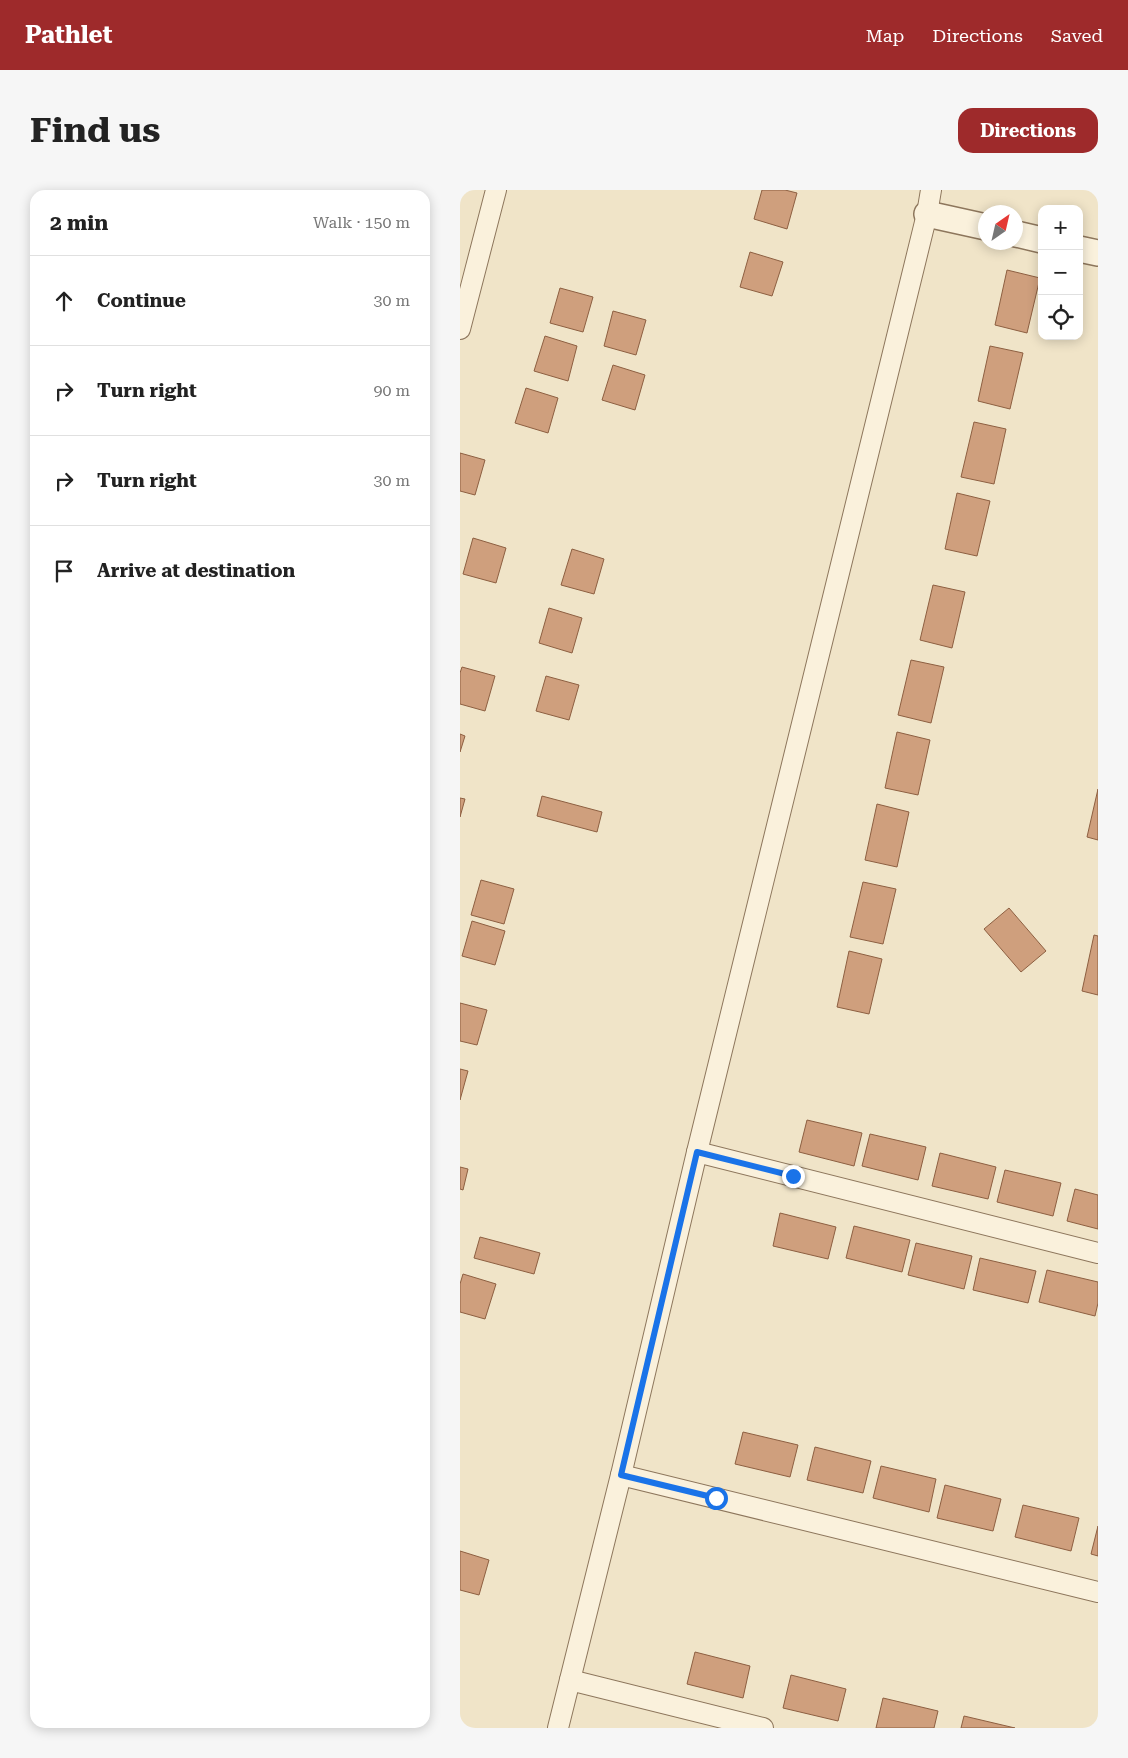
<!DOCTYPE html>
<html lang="en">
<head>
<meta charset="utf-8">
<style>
  body { margin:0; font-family:"Roboto Serif",serif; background:#f6f6f6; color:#222 }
  .controls { position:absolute; right:15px; top:15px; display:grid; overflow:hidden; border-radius:10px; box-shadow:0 2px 12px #0003 }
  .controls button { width:45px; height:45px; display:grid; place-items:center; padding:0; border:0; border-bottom:1px solid #e0e0e0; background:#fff; color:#222; font:25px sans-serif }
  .compass { position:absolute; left:518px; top:15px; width:45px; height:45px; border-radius:50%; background:#fff; box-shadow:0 2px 12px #0003; rotate:34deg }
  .stop { position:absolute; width:15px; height:15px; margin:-11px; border:4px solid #1a73e8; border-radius:50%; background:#fff }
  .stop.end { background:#1a73e8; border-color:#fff; box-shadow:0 1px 5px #0008 }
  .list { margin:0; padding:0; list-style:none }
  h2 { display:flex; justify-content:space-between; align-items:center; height:65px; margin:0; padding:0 20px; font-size:21px }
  h2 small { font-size:16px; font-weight:400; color:#767676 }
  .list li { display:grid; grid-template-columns:32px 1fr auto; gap:15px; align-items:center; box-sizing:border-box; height:90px; padding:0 20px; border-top:1px solid #e0e0e0 }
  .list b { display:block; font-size:19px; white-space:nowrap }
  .list em { font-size:16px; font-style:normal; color:#767676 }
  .icon { flex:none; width:28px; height:28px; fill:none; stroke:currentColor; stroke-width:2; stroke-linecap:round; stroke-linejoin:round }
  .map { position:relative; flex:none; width:638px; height:1538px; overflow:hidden; border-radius:15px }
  header { display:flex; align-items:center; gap:30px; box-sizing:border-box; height:70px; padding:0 25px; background:#9e2a2b; color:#fff }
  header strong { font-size:24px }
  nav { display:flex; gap:28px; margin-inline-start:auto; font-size:18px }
  .intro { display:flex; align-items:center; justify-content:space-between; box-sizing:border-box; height:120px; padding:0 30px }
  h1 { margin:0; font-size:35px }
  .button { padding:12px 22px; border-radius:15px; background:#9e2a2b; color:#fff; font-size:18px; font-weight:700 }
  main { display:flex; gap:30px; padding:0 30px }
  aside { flex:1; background:#fff; border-radius:15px; box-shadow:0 2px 12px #0003 }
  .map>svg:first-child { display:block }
  .building { fill:#cf9f7d; stroke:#8d5f41 }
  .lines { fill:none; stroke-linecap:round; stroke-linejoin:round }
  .minor-casing { stroke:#8d765c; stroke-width:22 }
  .tertiary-casing { stroke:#8d765c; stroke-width:28 }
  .minor { stroke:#faf1dc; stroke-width:20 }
  .tertiary { stroke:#faf1dc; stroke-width:25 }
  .route { stroke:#1a73e8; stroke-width:6 }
</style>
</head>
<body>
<header>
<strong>Pathlet</strong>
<nav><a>Map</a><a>Directions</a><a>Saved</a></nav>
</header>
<div class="intro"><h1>Find us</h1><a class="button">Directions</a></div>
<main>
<aside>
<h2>2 min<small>Walk · 150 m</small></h2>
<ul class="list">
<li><svg class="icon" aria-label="ahead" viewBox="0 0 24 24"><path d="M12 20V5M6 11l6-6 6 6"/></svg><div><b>Continue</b></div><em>30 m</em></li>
<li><svg class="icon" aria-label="right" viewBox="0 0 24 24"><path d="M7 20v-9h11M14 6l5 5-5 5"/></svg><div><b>Turn right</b></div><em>90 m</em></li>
<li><svg class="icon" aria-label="right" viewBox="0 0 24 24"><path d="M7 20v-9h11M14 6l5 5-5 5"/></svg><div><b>Turn right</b></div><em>30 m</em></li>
<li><svg class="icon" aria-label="arrive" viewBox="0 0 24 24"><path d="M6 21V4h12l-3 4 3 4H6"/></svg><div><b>Arrive at destination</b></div></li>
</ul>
</aside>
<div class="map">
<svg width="638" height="1538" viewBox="0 0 638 1538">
  <rect width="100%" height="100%" fill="#f0e4c8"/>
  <g class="building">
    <polygon points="302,0 325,0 337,3 327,39 294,29"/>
    <polygon points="290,62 323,72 312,106 280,97"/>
    <polygon points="547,80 580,88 567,143 535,135"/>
    <polygon points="100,98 133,107 123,142 90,133"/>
    <polygon points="153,121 186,130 176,165 144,156"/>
    <polygon points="85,146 117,156 108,191 74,181"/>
    <polygon points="530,156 563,163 550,219 518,211"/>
    <polygon points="153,175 185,185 175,220 142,210"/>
    <polygon points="66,198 98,208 88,243 55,233"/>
    <polygon points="514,232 546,239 534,294 501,287"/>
    <polygon points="0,263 25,270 15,305 0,301"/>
    <polygon points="497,303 530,311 517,366 485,359"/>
    <polygon points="13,348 46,358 36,393 3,384"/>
    <polygon points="112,359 144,369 134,404 101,395"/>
    <polygon points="473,395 505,402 492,458 460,450"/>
    <polygon points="89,418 122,428 112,463 79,453"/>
    <polygon points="451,470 484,477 471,533 438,525"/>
    <polygon points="2,477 35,486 25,521 0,514 0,483"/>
    <polygon points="86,486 119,495 109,530 76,521"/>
    <polygon points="437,542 470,550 458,605 425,598"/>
    <polygon points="0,544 5,546 0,562"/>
    <polygon points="638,599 638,650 627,647"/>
    <polygon points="82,606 142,622 137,642 77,626"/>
    <polygon points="0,608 5,609 0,627"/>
    <polygon points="417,614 449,622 437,677 405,670"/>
    <polygon points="21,690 54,699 44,734 11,725"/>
    <polygon points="403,692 436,699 423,754 390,747"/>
    <polygon points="549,718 586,761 561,782 524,739"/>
    <polygon points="12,731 45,741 35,775 2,766"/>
    <polygon points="634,745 638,746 638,805 622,801"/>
    <polygon points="389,761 422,769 409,824 377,817"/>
    <polygon points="0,813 27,820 17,855 0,851"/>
    <polygon points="0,879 8,881 0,910"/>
    <polygon points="347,930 402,943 394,976 339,962"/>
    <polygon points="410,944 466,957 458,990 402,976"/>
    <polygon points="480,963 536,977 528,1009 472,996"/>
    <polygon points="0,977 8,979 3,1000 0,999"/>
    <polygon points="545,980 601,993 593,1026 537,1012"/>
    <polygon points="615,999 638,1005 638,1039 607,1031"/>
    <polygon points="320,1023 376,1037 368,1069 313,1056"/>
    <polygon points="394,1036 450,1050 442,1082 386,1068"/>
    <polygon points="20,1047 80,1063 74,1084 14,1068"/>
    <polygon points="456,1053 512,1066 504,1099 448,1085"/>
    <polygon points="520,1068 576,1081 568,1113 513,1100"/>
    <polygon points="587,1080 638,1092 638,1113 635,1126 579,1112"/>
    <polygon points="3,1084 36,1094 25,1129 0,1122 0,1094"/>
    <polygon points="283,1242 338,1255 330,1287 275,1274"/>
    <polygon points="355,1257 411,1271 403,1303 347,1290"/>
    <polygon points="421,1276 476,1289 469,1322 413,1308"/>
    <polygon points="485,1295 541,1309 533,1341 477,1328"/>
    <polygon points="563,1315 619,1328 611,1361 555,1347"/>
    <polygon points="638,1336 638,1366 631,1364"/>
    <polygon points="0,1361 29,1370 19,1405 0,1400"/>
    <polygon points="235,1462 290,1476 283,1508 227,1494"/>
    <polygon points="331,1485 386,1499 378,1531 323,1518"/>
    <polygon points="423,1508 478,1521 474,1538 416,1538"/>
    <polygon points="504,1526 555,1538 501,1538"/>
  </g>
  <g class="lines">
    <g class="minor-casing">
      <g id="minor">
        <polyline points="0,139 36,0"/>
        <polyline points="237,962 638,1063"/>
        <polyline points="161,1285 638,1402"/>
        <polyline points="110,1490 303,1538"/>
        <polyline points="98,1538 161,1285 237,962 467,24 471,0"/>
      </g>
    </g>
    <g class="tertiary-casing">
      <g id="tertiary">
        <polyline points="467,24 526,37"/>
        <polyline points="556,44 582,50"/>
        <polyline points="619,59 638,63"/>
      </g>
    </g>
    <use href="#minor" class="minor"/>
    <use href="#tertiary" class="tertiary"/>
  </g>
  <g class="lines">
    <polyline class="route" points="256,1308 161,1285 237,962 333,986"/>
  </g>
</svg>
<div class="controls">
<button>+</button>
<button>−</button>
<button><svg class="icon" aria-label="locate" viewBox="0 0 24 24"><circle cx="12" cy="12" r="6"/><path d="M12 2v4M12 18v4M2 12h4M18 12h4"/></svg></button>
</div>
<svg class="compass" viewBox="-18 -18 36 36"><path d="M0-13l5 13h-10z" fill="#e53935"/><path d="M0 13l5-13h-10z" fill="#767676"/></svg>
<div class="stop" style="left:256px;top:1308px"></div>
<div class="stop end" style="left:333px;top:986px"></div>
</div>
</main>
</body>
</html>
